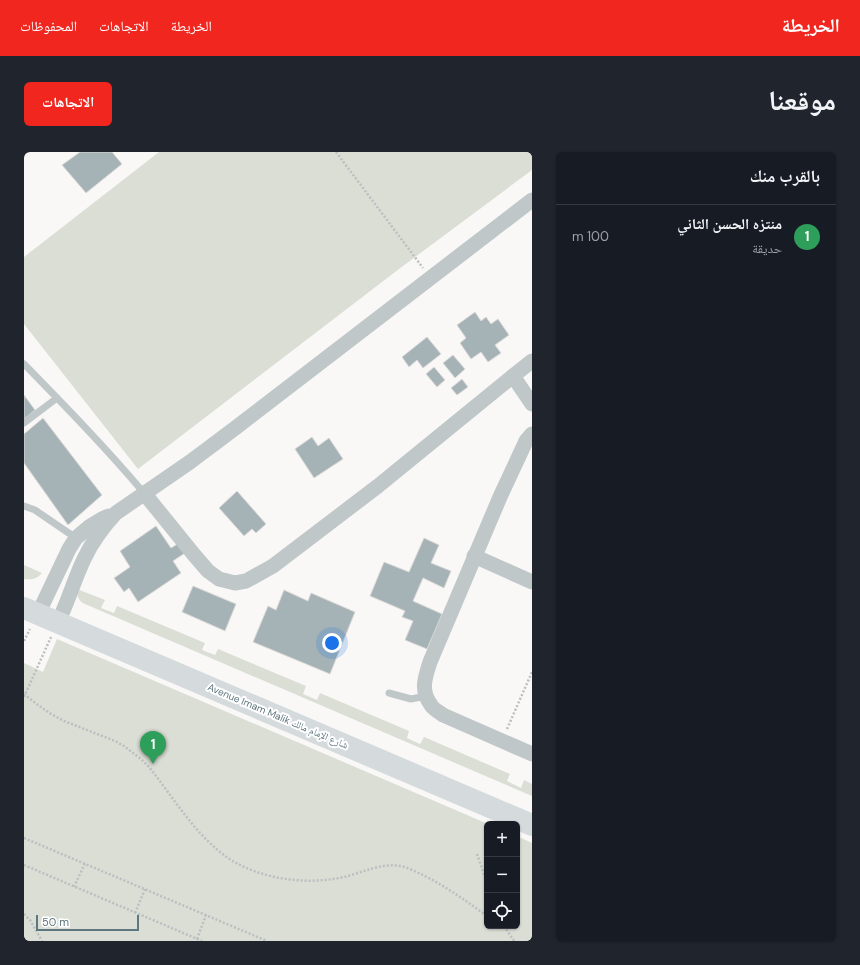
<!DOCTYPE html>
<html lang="ar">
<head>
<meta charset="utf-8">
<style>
  body { margin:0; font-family:"DM Sans","Noto Naskh Arabic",sans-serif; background:#20242c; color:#f1f3f6; direction:rtl }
  .controls { position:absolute; right:12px; bottom:12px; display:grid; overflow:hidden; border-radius:6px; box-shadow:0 1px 3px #0004 }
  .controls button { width:36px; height:36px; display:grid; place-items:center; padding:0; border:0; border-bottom:1px solid #363941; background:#171b24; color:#f1f3f6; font:20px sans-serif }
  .scale { position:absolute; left:12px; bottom:10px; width:103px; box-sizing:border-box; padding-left:4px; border:2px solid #5e767d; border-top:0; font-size:11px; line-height:14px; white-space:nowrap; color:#5e767d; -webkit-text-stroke:3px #fff; paint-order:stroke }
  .you { position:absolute; left:308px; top:491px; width:14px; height:14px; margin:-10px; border:3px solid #fff; border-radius:50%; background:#1a73e8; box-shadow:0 0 0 6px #1a73e833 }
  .badge { display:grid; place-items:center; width:26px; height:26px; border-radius:50%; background:#f0261f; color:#fff; font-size:13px; font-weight:700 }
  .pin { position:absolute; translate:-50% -33px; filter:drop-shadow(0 1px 2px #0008) }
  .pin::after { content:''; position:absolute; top:21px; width:14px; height:12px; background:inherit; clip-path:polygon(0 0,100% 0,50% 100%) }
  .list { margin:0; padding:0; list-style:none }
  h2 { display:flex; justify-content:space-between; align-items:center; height:52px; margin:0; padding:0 16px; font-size:17px }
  h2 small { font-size:13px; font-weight:400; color:#9ea1a6 }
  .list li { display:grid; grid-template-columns:26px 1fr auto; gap:12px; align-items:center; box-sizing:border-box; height:64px; padding:0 16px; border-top:1px solid #363941 }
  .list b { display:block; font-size:15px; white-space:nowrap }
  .list p { margin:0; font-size:13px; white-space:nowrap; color:#9ea1a6 }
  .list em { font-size:13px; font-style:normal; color:#9ea1a6 }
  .icon { flex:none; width:22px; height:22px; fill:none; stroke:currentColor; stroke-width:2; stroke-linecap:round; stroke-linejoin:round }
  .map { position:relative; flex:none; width:508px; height:789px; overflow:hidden; direction:ltr; border-radius:6px }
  header { display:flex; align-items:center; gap:24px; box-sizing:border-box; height:56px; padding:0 20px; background:#f0261f; color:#fff }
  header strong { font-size:19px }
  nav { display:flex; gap:22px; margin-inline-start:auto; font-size:14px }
  .intro { display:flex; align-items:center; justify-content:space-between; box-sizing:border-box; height:96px; padding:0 24px }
  h1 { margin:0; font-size:28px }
  .button { padding:10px 18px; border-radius:6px; background:#f0261f; color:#fff; font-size:14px; font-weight:700 }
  main { display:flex; gap:24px; padding:0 24px }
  aside { flex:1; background:#171b24; border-radius:6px; box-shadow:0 1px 3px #0004 }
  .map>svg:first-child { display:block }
  .green { fill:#daded5 }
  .building { fill:#a6b3b6; stroke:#dbdad8 }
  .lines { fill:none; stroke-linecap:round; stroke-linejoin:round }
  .path { stroke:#babfc1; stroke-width:2.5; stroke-dasharray:2 2; stroke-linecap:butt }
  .service { stroke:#bfc7c9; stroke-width:7 }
  .minor { stroke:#bfc7c9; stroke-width:15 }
  .primary { stroke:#d5dbdd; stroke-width:22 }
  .labels { text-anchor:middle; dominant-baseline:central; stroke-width:4; stroke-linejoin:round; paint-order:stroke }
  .street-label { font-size:10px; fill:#5e767d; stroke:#fff }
</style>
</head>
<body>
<header>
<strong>الخريطة</strong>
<nav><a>الخريطة</a><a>الاتجاهات</a><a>المحفوظات</a></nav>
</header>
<div class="intro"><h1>موقعنا</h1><a class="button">الاتجاهات</a></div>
<main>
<aside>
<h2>بالقرب منك<small></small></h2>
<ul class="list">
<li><span class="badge" style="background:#2e9e5b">1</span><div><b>منتزه الحسن الثاني</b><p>حديقة</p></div><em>100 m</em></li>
</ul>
</aside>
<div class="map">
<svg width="508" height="789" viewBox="0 0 508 789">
  <rect width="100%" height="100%" fill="#f9f8f6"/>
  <g class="green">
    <polygon points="135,0 508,0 508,18 375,117 114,317 0,172 0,105"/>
    <path d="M0,413L18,421C13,427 8,428 0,427Z"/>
    <path d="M53,437L81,448L77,456L90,461L93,454L181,491L178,498L191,503L194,497L282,534L279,542L293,548L296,541L385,579L383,586L396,592L400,585L486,622L483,629L497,636L500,628L508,632V644L61,452C54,449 53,444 53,437Z"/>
    <polygon points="33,487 464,672 463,672 463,774 493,774 493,684 508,691 508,789 0,789 0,511 19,520"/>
  </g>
  <g class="building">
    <polygon points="56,0 88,0 98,12 62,41 38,13"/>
    <polygon points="451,160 457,169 462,165 467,172 474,167 485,183 471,193 477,201 464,210 457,200 447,207 436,191 442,186 433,173"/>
    <polygon points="403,185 417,202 399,216 393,208 385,215 378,205"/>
    <polygon points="429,203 441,217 431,226 419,211"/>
    <polygon points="410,215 421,228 413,235 402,222"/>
    <polygon points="438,227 444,235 433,243 427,236"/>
    <polygon points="0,243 11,258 0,267"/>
    <polygon points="19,266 78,343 44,373 0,311 0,282"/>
    <polygon points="288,285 294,294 305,286 319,307 290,326 271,297"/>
    <polygon points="213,339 242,372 232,381 228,377 220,384 195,356"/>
    <polygon points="132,374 147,396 155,391 161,401 149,409 157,421 114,450 105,436 100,440 90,426 106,415 96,399"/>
    <polygon points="400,386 415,393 407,411 427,419 420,436 399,426 389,449 418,462 403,497 381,488 389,469 378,465 381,459 346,444 360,410 385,420"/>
    <polygon points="169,434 212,452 201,479 158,460"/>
    <polygon points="260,438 284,449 287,441 331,460 306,522 229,490 244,454 252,458"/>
  </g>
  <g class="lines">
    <g class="path">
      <polyline points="312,0 399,116"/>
      <polyline points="0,489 6,477"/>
      <path d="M0,542L14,553L27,562L40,569L91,589L100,594L117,607L125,615C149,645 172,684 204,706C237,728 286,734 324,724C342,719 358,711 377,714C385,716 392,720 399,723C423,735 442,749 463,764"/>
      <polyline points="0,545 27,485"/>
      <polyline points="483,577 508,520"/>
      <polyline points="0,686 243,789"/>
      <polyline points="453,702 463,731"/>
      <polyline points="0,713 178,789"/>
      <polyline points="50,735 61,711"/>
      <polyline points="111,761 121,737"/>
      <polyline points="0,762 6,768 18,789"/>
      <polyline points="480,774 490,789"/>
      <polyline points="173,787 182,763"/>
    </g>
    <g class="service">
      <path d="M0,212C41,254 82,296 120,341"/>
      <polyline points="0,271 33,246"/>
      <polyline points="0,354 11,358 52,386"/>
      <polyline points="365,541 387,547 402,544"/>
    </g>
    <g class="minor">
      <polyline points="489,224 508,252"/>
      <path d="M508,282L502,289L476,345L406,510C401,526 396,538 407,553C409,557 415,560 419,563L508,602"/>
      <polyline points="120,341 171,404 184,419 195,427 211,431 222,429 249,414 354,334 489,224 508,209"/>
      <polyline points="450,404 508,430"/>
      <polyline points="14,462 45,397 52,386 65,375 78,367 85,364"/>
      <path d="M34,470C44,450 50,428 60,407C68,390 79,375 92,361L166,310L210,277L508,48"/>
    </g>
    <polyline class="primary" points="0,456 508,673"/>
  </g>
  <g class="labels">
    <g class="street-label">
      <text transform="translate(254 564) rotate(23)">Avenue Imam Malik شارع الإمام مالك</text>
    </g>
  </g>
</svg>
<div class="controls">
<button>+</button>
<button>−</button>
<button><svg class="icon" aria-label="locate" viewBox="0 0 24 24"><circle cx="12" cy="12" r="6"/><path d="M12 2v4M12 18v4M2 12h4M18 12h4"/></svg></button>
</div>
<div class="scale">50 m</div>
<div class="you"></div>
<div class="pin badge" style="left:129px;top:612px;background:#2e9e5b">1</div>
</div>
</main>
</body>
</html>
